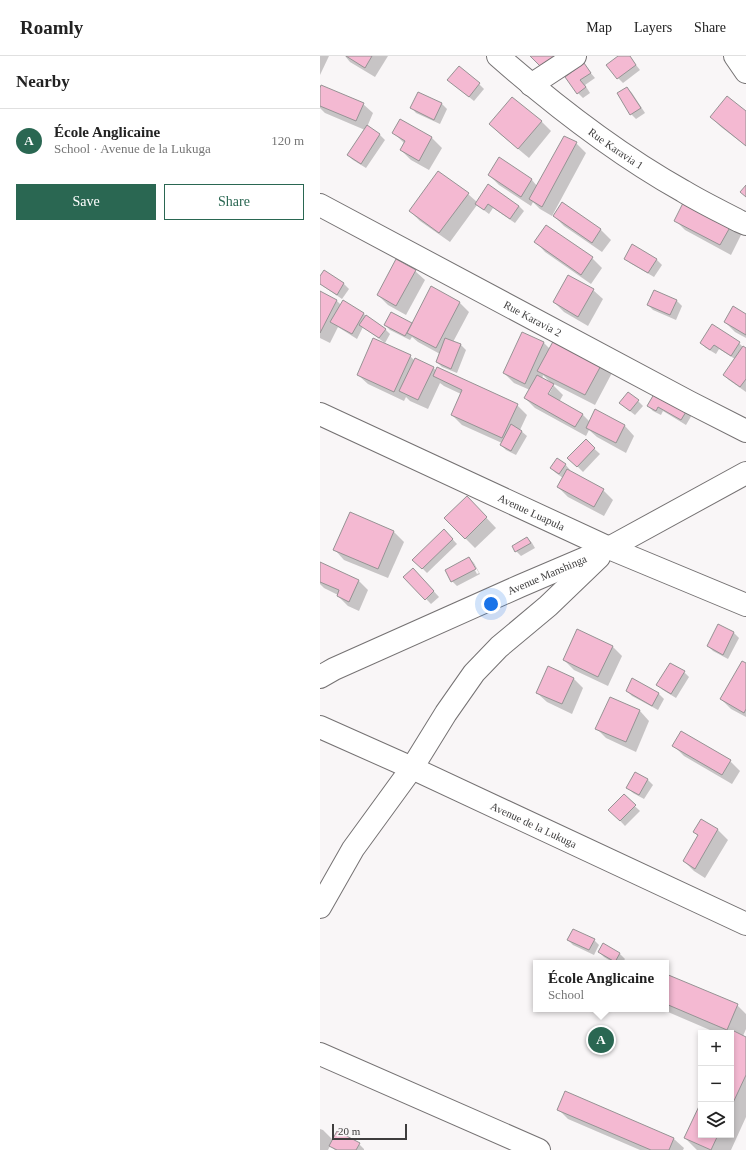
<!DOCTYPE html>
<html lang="en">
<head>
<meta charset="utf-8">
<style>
  body { margin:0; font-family:"Times New Roman",serif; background:#f6f6f6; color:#222 }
  .controls { position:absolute; right:12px; bottom:12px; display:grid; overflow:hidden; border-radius:0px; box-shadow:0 2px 6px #0003 }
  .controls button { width:36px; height:36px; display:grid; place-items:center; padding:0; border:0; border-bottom:1px solid #e0e0e0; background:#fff; color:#222; font:20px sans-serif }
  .scale { position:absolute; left:12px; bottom:10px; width:75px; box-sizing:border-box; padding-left:4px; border:2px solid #3e3d3d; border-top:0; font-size:11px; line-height:14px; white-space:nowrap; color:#3e3d3d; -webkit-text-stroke:3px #f9f6f7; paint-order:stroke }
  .you { position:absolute; left:171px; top:548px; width:14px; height:14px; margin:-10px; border:3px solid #fff; border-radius:50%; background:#1a73e8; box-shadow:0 0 0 6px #1a73e833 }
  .badge { display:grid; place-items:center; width:26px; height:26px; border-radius:50%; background:#2a6752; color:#fff; font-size:13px; font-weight:700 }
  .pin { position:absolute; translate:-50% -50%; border:2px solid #fff; box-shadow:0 1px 4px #0006 }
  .popup { position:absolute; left:213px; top:904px; width:136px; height:52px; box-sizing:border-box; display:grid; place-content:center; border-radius:0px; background:#fff; filter:drop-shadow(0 1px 3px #0005); font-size:13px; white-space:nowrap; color:#767676 }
  .popup b { font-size:15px; color:#222 }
  .popup::after { content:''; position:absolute; left:50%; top:100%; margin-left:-8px; border:8px solid transparent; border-top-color:#fff }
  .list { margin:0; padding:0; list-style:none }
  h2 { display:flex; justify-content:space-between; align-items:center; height:52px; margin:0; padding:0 16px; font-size:17px }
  h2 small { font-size:13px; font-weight:400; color:#767676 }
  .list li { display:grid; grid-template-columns:26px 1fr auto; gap:12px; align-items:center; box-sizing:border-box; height:64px; padding:0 16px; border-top:1px solid #e0e0e0 }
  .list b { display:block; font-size:15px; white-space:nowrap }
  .list p { margin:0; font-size:13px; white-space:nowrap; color:#767676 }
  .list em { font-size:13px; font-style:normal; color:#767676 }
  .actions { display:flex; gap:8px; padding:12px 16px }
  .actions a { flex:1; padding:9px 0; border:1px solid #2a6752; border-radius:0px; text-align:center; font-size:14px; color:#2a6752 }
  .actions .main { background:#2a6752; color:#fff }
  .icon { flex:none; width:22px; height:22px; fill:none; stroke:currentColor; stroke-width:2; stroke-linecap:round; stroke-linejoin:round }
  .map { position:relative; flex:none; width:426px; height:1094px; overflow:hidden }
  header { display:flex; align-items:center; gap:24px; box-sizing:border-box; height:56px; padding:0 20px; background:#fff; border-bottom:1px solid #e0e0e0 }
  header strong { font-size:19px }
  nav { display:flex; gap:22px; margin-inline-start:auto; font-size:14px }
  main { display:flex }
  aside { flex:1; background:#fff }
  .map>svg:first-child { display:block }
  .shadow { fill:#0003; fill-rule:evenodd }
  .building { fill:#f4b9d2; stroke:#969394 }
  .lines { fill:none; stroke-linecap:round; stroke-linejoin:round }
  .minor-casing { stroke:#757273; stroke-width:24 }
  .minor { stroke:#fff; stroke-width:22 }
  .labels { text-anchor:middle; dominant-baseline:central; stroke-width:3; stroke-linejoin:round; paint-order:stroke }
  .street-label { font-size:11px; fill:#3e3d3d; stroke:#f9f6f7 }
</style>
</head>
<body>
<header>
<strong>Roamly</strong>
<nav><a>Map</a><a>Layers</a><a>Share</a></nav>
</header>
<main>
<aside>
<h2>Nearby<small></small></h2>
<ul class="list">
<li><span class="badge">A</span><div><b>École Anglicaine</b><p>School · Avenue de la Lukuga</p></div><em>120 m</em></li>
</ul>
<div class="actions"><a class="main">Save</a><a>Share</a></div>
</aside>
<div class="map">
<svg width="426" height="1094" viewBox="0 0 426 1094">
  <rect width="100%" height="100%" fill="#f9f6f7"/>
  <g class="shadow">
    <polygon points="0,0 9,0 0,19"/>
    <polygon points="25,0 68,0 55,21 30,6"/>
    <polygon points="299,0 309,0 320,14 303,27 298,22"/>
    <polygon points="264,9 275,22 265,29 270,37 263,42 258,37 247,21"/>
    <polygon points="159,28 164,33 154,45 134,29"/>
    <polygon points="307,32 312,37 325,57 316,63 311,58 298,38"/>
    <polygon points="0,35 43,48 53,57 47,71 60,79 65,84 46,112 33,104 28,99 45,74 5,57 0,52"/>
    <polygon points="122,48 127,53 120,68 96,57 91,51"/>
    <polygon points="426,56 426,90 401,71 391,61"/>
    <polygon points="81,65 112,82 122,92 109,114 91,104 81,94 85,88 74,77"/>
    <polygon points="221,65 231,75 209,102 180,78 170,68"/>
    <polygon points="256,87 266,97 232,160 220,153 213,146 211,150 179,129 169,119 179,103 212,124 217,130"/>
    <polygon points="148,138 157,146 199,150 204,155 195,167 173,152 169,158 157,149 130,186 100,165 90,155"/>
    <polygon points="367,142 422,177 411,199 365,174 355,164"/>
    <polygon points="243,147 281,174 291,184 282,196 244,170 234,160"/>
    <polygon points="226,170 272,202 282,212 271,228 225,196 216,186"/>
    <polygon points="313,190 337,204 342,209 334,221 310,207 305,202"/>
    <polygon points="95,215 105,224 86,259 68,249 58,239"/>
    <polygon points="4,216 24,228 29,233 22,243 0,228 0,222"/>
    <polygon points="273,234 283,243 268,270 244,256 234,246"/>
    <polygon points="335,235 357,245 362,250 356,264 333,254 328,249"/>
    <polygon points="0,236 17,245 21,249 23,246 44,258 48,262 65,273 70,278 65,287 43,271 37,283 18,271 10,287 0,282"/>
    <polygon points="139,246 149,256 133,286 141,289 146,294 137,317 122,311 117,306 120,298 98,286 92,281 90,284 70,274 65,269 72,257 92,268"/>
    <polygon points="426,259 426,282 415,276 405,266"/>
    <path d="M202,277L224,287L230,293L293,315L275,349L230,326L243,339L239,346L262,358L270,366L305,370L314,380L306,397L277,381L269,374L266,380L215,352L205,342L210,334L194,327L184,317ZM223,319L231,327L222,323ZM231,330L233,331L226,343L224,342Z"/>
    <polygon points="381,287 419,287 426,294 426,336 409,324 404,319 415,303 399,293 396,298 386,292"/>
    <polygon points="90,300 95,305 113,311 116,315 197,349 207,359 200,374 207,380 196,399 186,394 181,389 182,387 142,369 132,359 141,338 124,330 120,327 108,353 90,345 86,341 84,345 48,328 38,319"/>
    <polygon points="338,334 373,357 366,369 343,355 341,359 333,355 328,350"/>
    <polygon points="318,345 323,350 315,359 306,352"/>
    <polygon points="266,385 280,398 263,416 249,402"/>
    <polygon points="245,408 250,414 249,415 283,434 293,444 284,460 248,441 238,431 243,422 236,417 231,412"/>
    <polygon points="147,441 176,472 155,492 125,462"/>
    <polygon points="30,457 74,476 84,486 68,522 24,504 15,494"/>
    <polygon points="124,474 137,488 107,517 94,504"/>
    <polygon points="207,482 212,487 215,492 201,500 196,495"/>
    <path d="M149,502L154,507L160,518L137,530L132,525L126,514ZM151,507H153L159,517L157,518Z"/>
    <polygon points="0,508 38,524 48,534 39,555 28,550 18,540 18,539 4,532 0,528"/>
    <polygon points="98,518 119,541 111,548 85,521"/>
    <polygon points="399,570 414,577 419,582 408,603 393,595 388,590"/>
    <polygon points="292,590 302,600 288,630 254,614 244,604"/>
    <polygon points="426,608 426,661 411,653 401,643"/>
    <polygon points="364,616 369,621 356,642 343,634 338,629"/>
    <polygon points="253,622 263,632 252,658 227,646 217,637"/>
    <polygon points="313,624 339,638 344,643 338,654 312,640 307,635"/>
    <polygon points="291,642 320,655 329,665 316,696 286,682 277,673"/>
    <polygon points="354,690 410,705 420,715 412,728 364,700"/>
    <polygon points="316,717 328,724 333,729 324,743 313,737 308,732"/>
    <polygon points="304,740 320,755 305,770 290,754"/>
    <polygon points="381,764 398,774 408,784 385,822 374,815 364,805 378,780 374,776"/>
    <polygon points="248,884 274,884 279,889 274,899 253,889"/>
    <polygon points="279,896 300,898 305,903 302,907 294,907 284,901"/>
    <polygon points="310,904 318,907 308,907"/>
    <polygon points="346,919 417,949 426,958 426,973 423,980 426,982 426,1061 411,1094 377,1094 365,1082 381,1048 381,1079 411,1079 411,977 397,977 341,953 346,953"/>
    <polygon points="246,1036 354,1083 364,1092 363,1094 320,1094 248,1063 238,1053"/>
    <polygon points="0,1073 3,1074 13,1084 39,1088 44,1093 44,1094 15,1094 10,1090 8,1094 0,1094"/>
  </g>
  <g class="building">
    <polygon points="26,0 52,0 45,12"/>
    <polygon points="210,0 235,0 220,10"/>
    <polygon points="298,0 310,0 316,9 297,23 286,9"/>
    <polygon points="264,7 271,17 260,24 266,31 257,38 245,21"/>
    <polygon points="139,10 160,27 149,41 127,24"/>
    <polygon points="1,29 44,47 36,65 0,50 0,32"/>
    <polygon points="307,31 321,52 310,59 297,37"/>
    <polygon points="98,36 122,47 114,64 90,52"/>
    <polygon points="407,40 426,55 426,90 390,61"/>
    <polygon points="192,41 222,65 198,93 169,68"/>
    <polygon points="80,63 112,81 99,105 80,94 85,85 72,77"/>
    <polygon points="47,69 60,78 41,108 27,99"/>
    <polygon points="244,80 257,86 222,151 209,143"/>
    <polygon points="179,101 212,123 201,141 168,119"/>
    <polygon points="118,115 149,137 119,177 89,155"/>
    <polygon points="168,128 199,150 190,163 168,148 164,154 155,148"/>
    <polygon points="426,129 426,141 420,136"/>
    <polygon points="366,141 413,166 400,189 354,165"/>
    <polygon points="242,146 281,173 272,187 233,160"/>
    <polygon points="226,169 273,201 261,219 214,186"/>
    <polygon points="312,188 337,203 328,217 304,203"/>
    <polygon points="76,203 96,214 76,250 57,239"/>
    <polygon points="4,214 24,227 17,239 0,228 0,220"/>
    <polygon points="248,219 274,233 258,261 233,246"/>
    <polygon points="111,230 140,246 116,292 87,277"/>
    <polygon points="334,234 357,244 350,259 327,249"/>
    <polygon points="0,235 17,244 0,277"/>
    <polygon points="23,244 44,257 32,278 10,266"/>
    <polygon points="413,250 426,258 426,279 404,266"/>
    <polygon points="71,256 92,267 85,280 64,269"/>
    <polygon points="46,259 66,273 59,282 39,269"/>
    <polygon points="392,268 420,286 411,300 394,289 390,294 380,287"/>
    <polygon points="202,276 224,286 205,328 183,317"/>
    <polygon points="236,280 284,304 265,339 217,315"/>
    <polygon points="53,282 91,299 74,336 37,319"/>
    <polygon points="125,282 141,288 131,313 116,306"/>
    <polygon points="423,290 426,292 426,323 420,331 403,319"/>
    <polygon points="95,302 114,311 98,344 79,335"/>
    <polygon points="117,311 198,348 182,382 131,359 142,334 113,320"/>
    <polygon points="217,319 234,328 228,338 263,358 255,371 204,342"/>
    <polygon points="337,333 369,351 361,364 338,351 336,355 327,350"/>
    <polygon points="308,336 319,344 310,355 299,347"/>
    <polygon points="275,353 305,369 296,387 266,372"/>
    <polygon points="191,368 202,375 191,395 180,389"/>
    <polygon points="266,383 275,392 257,411 247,402"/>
    <polygon points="237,402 246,408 239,418 230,412"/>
    <polygon points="247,413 284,433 274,451 237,431"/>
    <polygon points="147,440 167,461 145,483 124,462"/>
    <polygon points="30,456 74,475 58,513 13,494"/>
    <polygon points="124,473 133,483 102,513 92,504"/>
    <polygon points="207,481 211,487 195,496 192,490"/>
    <polygon points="149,501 156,513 131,526 125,514"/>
    <polygon points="0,506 39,524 29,546 17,540 19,534 0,526"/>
    <polygon points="93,512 114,535 105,544 83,521"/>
    <polygon points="398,568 414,576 403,599 387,590"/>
    <polygon points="257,573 293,590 278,621 243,604"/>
    <polygon points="422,605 426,607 426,653 424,657 400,643"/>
    <polygon points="350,607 365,615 351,638 336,629"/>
    <polygon points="228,610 254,622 242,648 216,637"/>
    <polygon points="312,622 339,637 332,650 306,635"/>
    <polygon points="290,641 320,654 306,686 275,673"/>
    <polygon points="361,675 411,704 402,719 352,690"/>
    <polygon points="315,716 328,723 319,739 306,732"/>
    <polygon points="304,738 316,749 300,765 288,754"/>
    <polygon points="381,763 398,773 375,813 363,805 378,779 373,776"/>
    <polygon points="253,873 275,883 269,894 247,884"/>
    <polygon points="283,887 300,897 295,906 278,896"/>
    <polygon points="346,918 418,948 407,974 346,948"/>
    <polygon points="414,975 426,981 426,1019 411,1051 411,981"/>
    <polygon points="245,1035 354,1082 349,1094 331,1094 237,1054"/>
    <polygon points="381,1046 381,1079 398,1079 391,1094 364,1082"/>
    <polygon points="17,1075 40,1087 36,1094 17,1094 9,1090"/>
  </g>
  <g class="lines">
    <g class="minor-casing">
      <g id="minor">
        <path id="s1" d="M178,0C235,50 297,98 363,135C381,146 400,155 419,165L426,168"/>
        <polyline points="415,0 426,16"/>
        <polyline points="211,29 255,0"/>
        <path id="s2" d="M0,149L369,346L426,375"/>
        <path id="s3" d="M0,358L289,492L426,549"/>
        <path id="s4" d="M0,621L14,613L200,530L289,492L426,417"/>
        <path id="s5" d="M0,671L92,712L426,868"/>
        <polyline points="0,851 33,793 92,712 126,657 154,617 179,591 228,550 279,501"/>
        <polyline points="0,998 219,1094"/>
      </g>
    </g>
    <use href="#minor" class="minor"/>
  </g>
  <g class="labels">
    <g class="street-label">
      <text stroke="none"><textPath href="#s1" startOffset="150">Rue Karavia 1</textPath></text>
      <text stroke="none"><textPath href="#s2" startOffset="241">Rue Karavia 2</textPath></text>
      <text stroke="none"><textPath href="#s3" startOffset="233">Avenue Luapula</textPath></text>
      <text stroke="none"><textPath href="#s4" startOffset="249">Avenue Manshinga</textPath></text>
      <text stroke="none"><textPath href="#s5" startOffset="235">Avenue de la Lukuga</textPath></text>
    </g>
  </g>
</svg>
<div class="controls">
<button>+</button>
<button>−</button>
<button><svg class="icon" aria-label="layers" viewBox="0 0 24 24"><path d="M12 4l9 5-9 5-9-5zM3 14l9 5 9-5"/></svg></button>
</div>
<div class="scale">20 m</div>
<div class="you"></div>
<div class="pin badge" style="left:281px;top:984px">A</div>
<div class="popup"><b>École Anglicaine</b>School</div>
</div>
</main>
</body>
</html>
